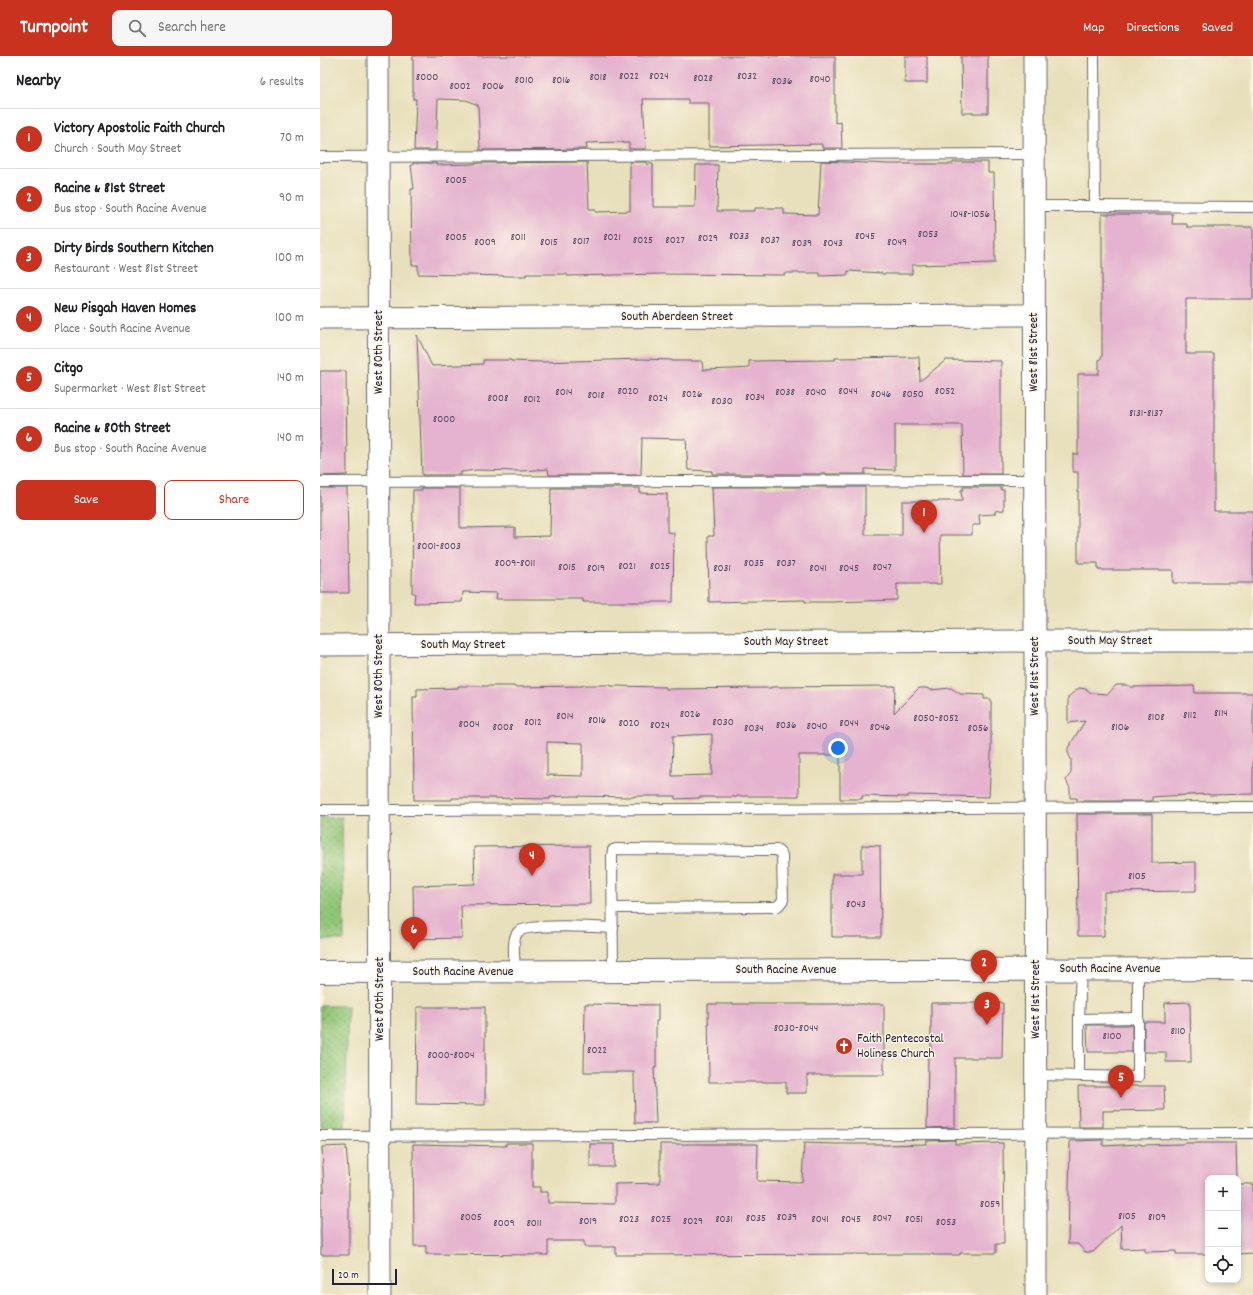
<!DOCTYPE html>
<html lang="en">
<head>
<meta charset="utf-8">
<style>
  body { margin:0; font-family:Dekko,sans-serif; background:#f6f6f6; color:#202124 }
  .controls { position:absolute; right:12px; bottom:12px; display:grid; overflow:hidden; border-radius:8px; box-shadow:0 2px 6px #0003 }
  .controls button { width:36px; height:36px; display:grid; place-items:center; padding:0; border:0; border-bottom:1px solid #e0e0e0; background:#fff; color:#202124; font:20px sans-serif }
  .scale { position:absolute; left:12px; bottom:10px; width:65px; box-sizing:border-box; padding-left:4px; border:2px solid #22223b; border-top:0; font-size:11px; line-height:14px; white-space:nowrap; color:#22223b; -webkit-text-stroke:3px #fcf5e5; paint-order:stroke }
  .you { position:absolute; left:518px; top:692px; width:14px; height:14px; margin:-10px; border:3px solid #fff; border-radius:50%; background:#1a73e8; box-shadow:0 0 0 6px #1a73e833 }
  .badge { display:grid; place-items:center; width:26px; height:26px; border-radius:50%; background:#c8321e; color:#fff; font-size:13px; font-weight:700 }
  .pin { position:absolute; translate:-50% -33px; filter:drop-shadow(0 1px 2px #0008) }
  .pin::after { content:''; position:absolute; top:21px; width:14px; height:12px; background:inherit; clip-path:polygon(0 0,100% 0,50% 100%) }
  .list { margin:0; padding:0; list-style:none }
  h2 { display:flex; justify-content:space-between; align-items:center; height:52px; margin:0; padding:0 16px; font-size:17px }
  h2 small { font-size:13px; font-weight:400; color:#757577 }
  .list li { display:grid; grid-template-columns:26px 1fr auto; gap:12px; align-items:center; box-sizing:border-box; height:60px; padding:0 16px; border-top:1px solid #e0e0e0 }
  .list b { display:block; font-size:15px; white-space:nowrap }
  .list p { margin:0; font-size:13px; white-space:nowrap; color:#757577 }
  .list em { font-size:13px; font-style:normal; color:#757577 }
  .actions { display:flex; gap:8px; padding:12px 16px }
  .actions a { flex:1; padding:9px 0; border:1px solid #c8321e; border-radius:8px; text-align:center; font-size:14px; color:#c8321e }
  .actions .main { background:#c8321e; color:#fff }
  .icon { flex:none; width:22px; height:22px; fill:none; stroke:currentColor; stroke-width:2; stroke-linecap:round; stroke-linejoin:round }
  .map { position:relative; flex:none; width:933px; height:1239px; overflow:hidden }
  header { display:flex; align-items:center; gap:24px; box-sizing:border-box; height:56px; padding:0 20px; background:#c8321e; color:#fff }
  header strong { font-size:19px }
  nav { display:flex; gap:22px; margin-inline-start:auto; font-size:14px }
  .search { width:280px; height:36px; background:#f6f6f6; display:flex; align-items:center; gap:10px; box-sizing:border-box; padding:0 14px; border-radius:8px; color:#757577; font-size:15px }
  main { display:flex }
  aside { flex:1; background:#fff }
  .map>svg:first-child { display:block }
  .grass { fill:url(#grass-dots); stroke:#5a745a }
  .building { fill:#e5b3cf; fill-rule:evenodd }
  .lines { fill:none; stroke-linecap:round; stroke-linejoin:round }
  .service-casing { stroke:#676468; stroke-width:12 }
  .minor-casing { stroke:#676468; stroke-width:23 }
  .tertiary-casing { stroke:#676468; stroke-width:24 }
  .service { stroke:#fff; stroke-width:10 }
  .minor { stroke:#fff; stroke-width:21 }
  .tertiary { stroke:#fff; stroke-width:22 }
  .labels { text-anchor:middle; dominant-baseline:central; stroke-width:3; stroke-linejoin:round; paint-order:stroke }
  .number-label { font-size:11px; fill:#534660 }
  .street-label { font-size:13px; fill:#22223b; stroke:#fcf5e5 }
  .poi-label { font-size:13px; fill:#22223b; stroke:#fcf5e5; text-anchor:start }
</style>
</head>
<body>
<header>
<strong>Turnpoint</strong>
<div class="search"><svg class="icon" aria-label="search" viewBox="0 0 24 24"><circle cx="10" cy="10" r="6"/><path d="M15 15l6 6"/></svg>Search here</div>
<nav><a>Map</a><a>Directions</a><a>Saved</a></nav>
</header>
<main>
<aside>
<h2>Nearby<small>6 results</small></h2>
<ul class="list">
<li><span class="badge">1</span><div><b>Victory Apostolic Faith Church</b><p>Church · South May Street</p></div><em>70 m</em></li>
<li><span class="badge">2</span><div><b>Racine &amp; 81st Street</b><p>Bus stop · South Racine Avenue</p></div><em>90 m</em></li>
<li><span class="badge">3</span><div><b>Dirty Birds Southern Kitchen</b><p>Restaurant · West 81st Street</p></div><em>100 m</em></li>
<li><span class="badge">4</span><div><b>New Pisgah Haven Homes</b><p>Place · South Racine Avenue</p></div><em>100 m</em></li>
<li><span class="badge">5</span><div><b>Citgo</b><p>Supermarket · West 81st Street</p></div><em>140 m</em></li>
<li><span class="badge">6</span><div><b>Racine &amp; 80th Street</b><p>Bus stop · South Racine Avenue</p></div><em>140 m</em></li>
</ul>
<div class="actions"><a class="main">Save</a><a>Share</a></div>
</aside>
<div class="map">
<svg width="933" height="1239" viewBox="0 0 933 1239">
  <defs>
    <pattern id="grass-dots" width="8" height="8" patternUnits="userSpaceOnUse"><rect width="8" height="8" fill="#92c778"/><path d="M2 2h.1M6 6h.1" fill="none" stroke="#77a164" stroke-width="1.8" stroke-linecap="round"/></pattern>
  </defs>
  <rect width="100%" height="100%" fill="#fcf5e5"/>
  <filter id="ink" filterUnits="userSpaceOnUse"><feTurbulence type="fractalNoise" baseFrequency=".025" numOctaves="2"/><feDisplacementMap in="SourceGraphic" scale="8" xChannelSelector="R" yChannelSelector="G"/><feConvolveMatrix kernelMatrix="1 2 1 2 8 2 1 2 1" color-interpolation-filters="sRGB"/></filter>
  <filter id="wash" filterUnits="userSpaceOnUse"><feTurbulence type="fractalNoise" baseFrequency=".012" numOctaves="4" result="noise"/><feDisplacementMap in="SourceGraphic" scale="16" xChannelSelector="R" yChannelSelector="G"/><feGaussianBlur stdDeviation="0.9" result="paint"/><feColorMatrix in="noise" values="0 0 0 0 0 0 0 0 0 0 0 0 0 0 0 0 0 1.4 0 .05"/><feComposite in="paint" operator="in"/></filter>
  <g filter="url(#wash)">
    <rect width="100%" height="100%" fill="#e8e0bc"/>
    <g class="grass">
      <polygon points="22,761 24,884 0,884 0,762"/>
      <polygon points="0,950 28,950 25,1070 0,1070"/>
    </g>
    <g id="blocks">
      <g class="building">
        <polygon points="93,0 515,0 515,67 521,66 522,92 502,92 502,88 389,90 389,47 368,47 368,43 323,43 326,93 309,93 309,87 303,87 303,86 266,87 267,93 160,94 158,49 146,44 118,43 116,94 94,94 96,43 93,43"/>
        <rect x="585" y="0" width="22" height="27"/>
        <polygon points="641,0 668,0 668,57 642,57"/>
        <polygon points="501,105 569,108 633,108 633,106 668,106 668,117 674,117 675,207 592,209 592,218 562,218 562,217 528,215 528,219 500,220 500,217 465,217 465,219 342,218 247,220 247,218 206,218 206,220 190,220 98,218 98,209 92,209 91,133 94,133 91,109 93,109 93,107 116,107 116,109 153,108 160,107 267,106 269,153 275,153 275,156 310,155 310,106 327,106 327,108 333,108 333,151 375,151 376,109 398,109 397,155 435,155 435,152 464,152 464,158 498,159"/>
        <polygon points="782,158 853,158 852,168 867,168 867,171 933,171 933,243 866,243 866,298 894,298 894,455 933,455 933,527 853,527 853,514 778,514 778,507 758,507 758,416 753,416 753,398 758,398 758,318 779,318 779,304 782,301"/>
        <polygon points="97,279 112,310 163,308 163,304 191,304 191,305 221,306 322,303 352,304 352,305 382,305 383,314 413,313 429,312 429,305 515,304 515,302 599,301 600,325 626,304 681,305 681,418 643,418 642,369 575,369 575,414 545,413 545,418 392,418 392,415 368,414 366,383 322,382 321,419 229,419 228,413 202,415 156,414 141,416 141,419 102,419"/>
        <polygon points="0,315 26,315 27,419 0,420"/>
        <polygon points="392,431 545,431 545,479 582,479 582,445 642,445 641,434 643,434 643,431 681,431 681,434 684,434 684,454 675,455 675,458 659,459 660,469 652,469 652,479 620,479 621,528 577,528 577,544 512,546 485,546 485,544 389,546 388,480 394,480"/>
        <polygon points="0,432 27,432 29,537 0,537"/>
        <polygon points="102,432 140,432 140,472 195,471 195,481 230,480 231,432 320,432 320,437 347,438 347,476 354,477 353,546 263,546 263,543 176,543 177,537 143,536 142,546 94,547 95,537 92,537 93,434 102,434"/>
        <path d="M263,629H291V630L346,631V633L451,632V631L575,630L574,657L599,632H607L610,634L631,632L640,638L664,639V643H671V699L669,741L588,739V741L542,740V743H520V699H479V740H417V741H379V742L355,743V740H314V741L252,740L230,741V743L168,742H132V744H94L93,641H97V633L138,632V630H194V631L263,630ZM392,678V719L352,720L353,680ZM227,686L263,687V720L227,719Z"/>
        <polygon points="796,629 808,629 811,631 874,630 875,637 933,637 933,738 889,739 889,738 848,740 832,741 832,745 757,745 757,742 750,742 750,732 746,724 751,717 751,703 748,697 748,692 765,665 748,667 748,641 759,632 766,633 771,637 788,638"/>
        <polygon points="757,758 832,758 832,807 876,806 876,835 784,836 784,880 758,880"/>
        <polygon points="542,789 560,790 561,881 512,881 512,818 542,818"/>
        <polygon points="269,790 270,848 141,849 142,882 94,883 93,830 155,828 154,791"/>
        <polygon points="870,946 871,1006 846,1006 846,996 824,996 824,966 845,966 845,947"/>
        <polygon points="611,947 683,947 682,1002 635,1002 635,1071 607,1072 608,997 611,997"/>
        <polygon points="265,948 338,949 338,965 336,965 336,1012 334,1012 336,1067 315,1067 314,1016 264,1016"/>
        <polygon points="388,948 564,948 564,1019 487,1019 487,1037 466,1037 466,1026 389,1026"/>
        <polygon points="97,951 165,951 165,1049 96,1048"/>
        <polygon points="767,969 812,969 812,996 768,996"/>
        <polygon points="758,1030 844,1030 845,1054 783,1055 783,1071 759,1071"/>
        <polygon points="635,1084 635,1088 683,1087 684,1188 676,1188 676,1197 640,1197 640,1199 613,1199 613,1198 578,1198 296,1199 296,1191 264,1191 264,1185 228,1185 228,1199 106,1198 106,1190 94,1190 93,1088 186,1090 186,1087 212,1087 212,1131 220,1131 220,1136 228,1136 228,1147 295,1148 295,1128 340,1127 340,1088 438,1088 437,1125 482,1126 484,1087 516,1088 562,1088 562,1089 606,1088 606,1085"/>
        <polygon points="783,1084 783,1090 821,1088 821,1089 864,1088 864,1087 916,1087 917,1122 888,1122 888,1198 856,1198 856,1195 825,1196 825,1192 802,1193 801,1169 773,1196 765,1196 758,1188 748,1188 750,1085"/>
        <rect x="270" y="1088" width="24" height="23"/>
        <polygon points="26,1090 29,1127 29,1199 1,1199 1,1136 4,1136 2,1091"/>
        <polygon points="918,1128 933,1128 933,1197 918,1198"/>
      </g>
    </g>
  </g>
  <g filter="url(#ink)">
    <use href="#blocks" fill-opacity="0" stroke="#676468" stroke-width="1"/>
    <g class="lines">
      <g class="service-casing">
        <g id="service">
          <polyline points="0,101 714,98"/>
          <polyline points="714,150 775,150 774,0"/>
          <polyline points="775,150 933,151"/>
          <polyline points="0,426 715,424"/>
          <polyline points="0,754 89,754 933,751"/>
          <polyline points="293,852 456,851 459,849 463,844 462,799 457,794 296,793 293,794 292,800 293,915"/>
          <path d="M195,915C195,906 191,883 198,876C207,867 277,871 293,872"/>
          <polyline points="759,963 818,962"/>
          <polyline points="716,1019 818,1021 818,913"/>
          <polyline points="759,1020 759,963 761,913"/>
          <polyline points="0,1080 933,1077"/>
        </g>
      </g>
      <g class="minor-casing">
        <g id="minor">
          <polyline points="58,0 60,1239"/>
          <polyline points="714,0 716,1239"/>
          <polyline points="0,262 714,259"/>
          <polyline points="0,589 715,585 933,585"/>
        </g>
      </g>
      <g class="tertiary-casing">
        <polyline id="tertiary" points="0,916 933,913"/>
      </g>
      <use href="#service" class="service"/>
      <use href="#minor" class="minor"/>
      <use href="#tertiary" class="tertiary"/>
    </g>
  </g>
  <defs>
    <g id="church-disc" transform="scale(0.9)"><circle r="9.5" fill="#c8321e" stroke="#fcf5e5"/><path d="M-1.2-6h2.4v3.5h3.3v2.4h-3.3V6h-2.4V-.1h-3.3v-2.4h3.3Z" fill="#fff"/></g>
  </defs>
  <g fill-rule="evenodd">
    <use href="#church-disc" x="524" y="990"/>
  </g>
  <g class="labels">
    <g class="number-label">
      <text x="309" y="21">8022</text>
      <text x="339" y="21">8024</text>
      <text x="427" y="21">8032</text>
      <text x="107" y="22">8000</text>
      <text x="278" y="22">8018</text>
      <text x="383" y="23">8028</text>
      <text x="500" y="24">8040</text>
      <text x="204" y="25">8010</text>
      <text x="241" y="25">8016</text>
      <text x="462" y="26">8036</text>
      <text x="140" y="31">8002</text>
      <text x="173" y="31">8006</text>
      <text x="136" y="125">8005</text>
      <text x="650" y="159">1048-1056</text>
      <text x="608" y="179">8053</text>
      <text x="419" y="181">8033</text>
      <text x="545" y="181">8045</text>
      <text x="136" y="182">8005</text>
      <text x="198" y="182">8011</text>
      <text x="292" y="182">8021</text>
      <text x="388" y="183">8029</text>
      <text x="323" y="185">8025</text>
      <text x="355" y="185">8027</text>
      <text x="450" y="185">8037</text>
      <text x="261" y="186">8017</text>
      <text x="165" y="187">8009</text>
      <text x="229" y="187">8015</text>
      <text x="577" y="187">8049</text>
      <text x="482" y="188">8039</text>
      <text x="513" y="188">8043</text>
      <text x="308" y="336">8020</text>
      <text x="528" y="336">8044</text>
      <text x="625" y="336">8052</text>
      <text x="244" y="337">8014</text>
      <text x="465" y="337">8038</text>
      <text x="496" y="337">8040</text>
      <text x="372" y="339">8026</text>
      <text x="561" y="339">8046</text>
      <text x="593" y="339">8050</text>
      <text x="276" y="340">8018</text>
      <text x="435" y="342">8034</text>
      <text x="178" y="343">8008</text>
      <text x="338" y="343">8024</text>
      <text x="212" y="344">8012</text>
      <text x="402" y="346">8030</text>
      <text x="826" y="358">8131-8137</text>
      <text x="124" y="364">8000</text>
      <text x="119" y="491">8001-8003</text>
      <text x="195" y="508">8009-8011</text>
      <text x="434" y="508">8035</text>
      <text x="466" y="508">8037</text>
      <text x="307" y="511">8021</text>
      <text x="340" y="511">8025</text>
      <text x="247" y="512">8015</text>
      <text x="562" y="512">8047</text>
      <text x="276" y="513">8019</text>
      <text x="402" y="513">8031</text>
      <text x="498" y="513">8041</text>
      <text x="529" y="513">8045</text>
      <text x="901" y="658">8114</text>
      <text x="370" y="659">8026</text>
      <text x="870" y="660">8112</text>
      <text x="245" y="661">8014</text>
      <text x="836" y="662">8108</text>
      <text x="616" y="663">8050-8052</text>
      <text x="277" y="665">8016</text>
      <text x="213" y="667">8012</text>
      <text x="403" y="667">8030</text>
      <text x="309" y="668">8020</text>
      <text x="529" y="668">8044</text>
      <text x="149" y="669">8004</text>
      <text x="340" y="670">8024</text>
      <text x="466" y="670">8036</text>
      <text x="497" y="671">8040</text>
      <text x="183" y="672">8008</text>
      <text x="560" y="672">8046</text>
      <text x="800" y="672">8106</text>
      <text x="434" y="673">8034</text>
      <text x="658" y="673">8056</text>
      <text x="817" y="821">8105</text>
      <text x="536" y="849">8043</text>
      <text x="476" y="973">8030-8044</text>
      <text x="858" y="976">8110</text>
      <text x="792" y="981">8100</text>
      <text x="277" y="995">8022</text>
      <text x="131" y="1000">8000-8004</text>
      <text x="670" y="1149">8059</text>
      <text x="807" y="1161">8105</text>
      <text x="151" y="1162">8005</text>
      <text x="467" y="1162">8039</text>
      <text x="837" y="1162">8109</text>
      <text x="436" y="1163">8035</text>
      <text x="562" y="1163">8047</text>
      <text x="309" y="1164">8023</text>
      <text x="341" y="1164">8025</text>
      <text x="404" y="1164">8031</text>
      <text x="500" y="1164">8041</text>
      <text x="531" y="1164">8045</text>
      <text x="594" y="1164">8051</text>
      <text x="268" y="1166">8019</text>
      <text x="373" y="1166">8029</text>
      <text x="626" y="1167">8053</text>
      <text x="184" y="1168">8009</text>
      <text x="214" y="1168">8011</text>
    </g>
    <g class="street-label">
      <text x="357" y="261">South Aberdeen Street</text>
      <text transform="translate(59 296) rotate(-90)">West 80th Street</text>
      <text transform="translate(714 296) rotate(-90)">West 81st Street</text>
      <text x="790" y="585">South May Street</text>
      <text x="466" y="586">South May Street</text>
      <text x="143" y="589">South May Street</text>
      <text transform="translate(59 620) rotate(-90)">West 80th Street</text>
      <text transform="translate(715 620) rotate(-90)">West 81st Street</text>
      <text x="790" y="913">South Racine Avenue</text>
      <text x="466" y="914">South Racine Avenue</text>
      <text x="143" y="916">South Racine Avenue</text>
      <text transform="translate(60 943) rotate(-90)">West 80th Street</text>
      <text transform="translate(716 943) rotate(-90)">West 81st Street</text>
    </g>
    <g class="poi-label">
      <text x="537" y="983">Faith Pentecostal<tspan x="537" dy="15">Holiness Church</tspan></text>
    </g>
  </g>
</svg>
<div class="controls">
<button>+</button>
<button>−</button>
<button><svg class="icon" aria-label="locate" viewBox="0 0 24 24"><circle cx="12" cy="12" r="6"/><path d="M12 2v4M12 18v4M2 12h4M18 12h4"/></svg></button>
</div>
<div class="scale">20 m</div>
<div class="you"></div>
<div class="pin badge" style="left:604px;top:477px">1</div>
<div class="pin badge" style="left:664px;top:927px">2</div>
<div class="pin badge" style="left:667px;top:969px">3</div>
<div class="pin badge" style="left:212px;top:820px">4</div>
<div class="pin badge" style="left:801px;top:1042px">5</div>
<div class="pin badge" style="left:94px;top:894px">6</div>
</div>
</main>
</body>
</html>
